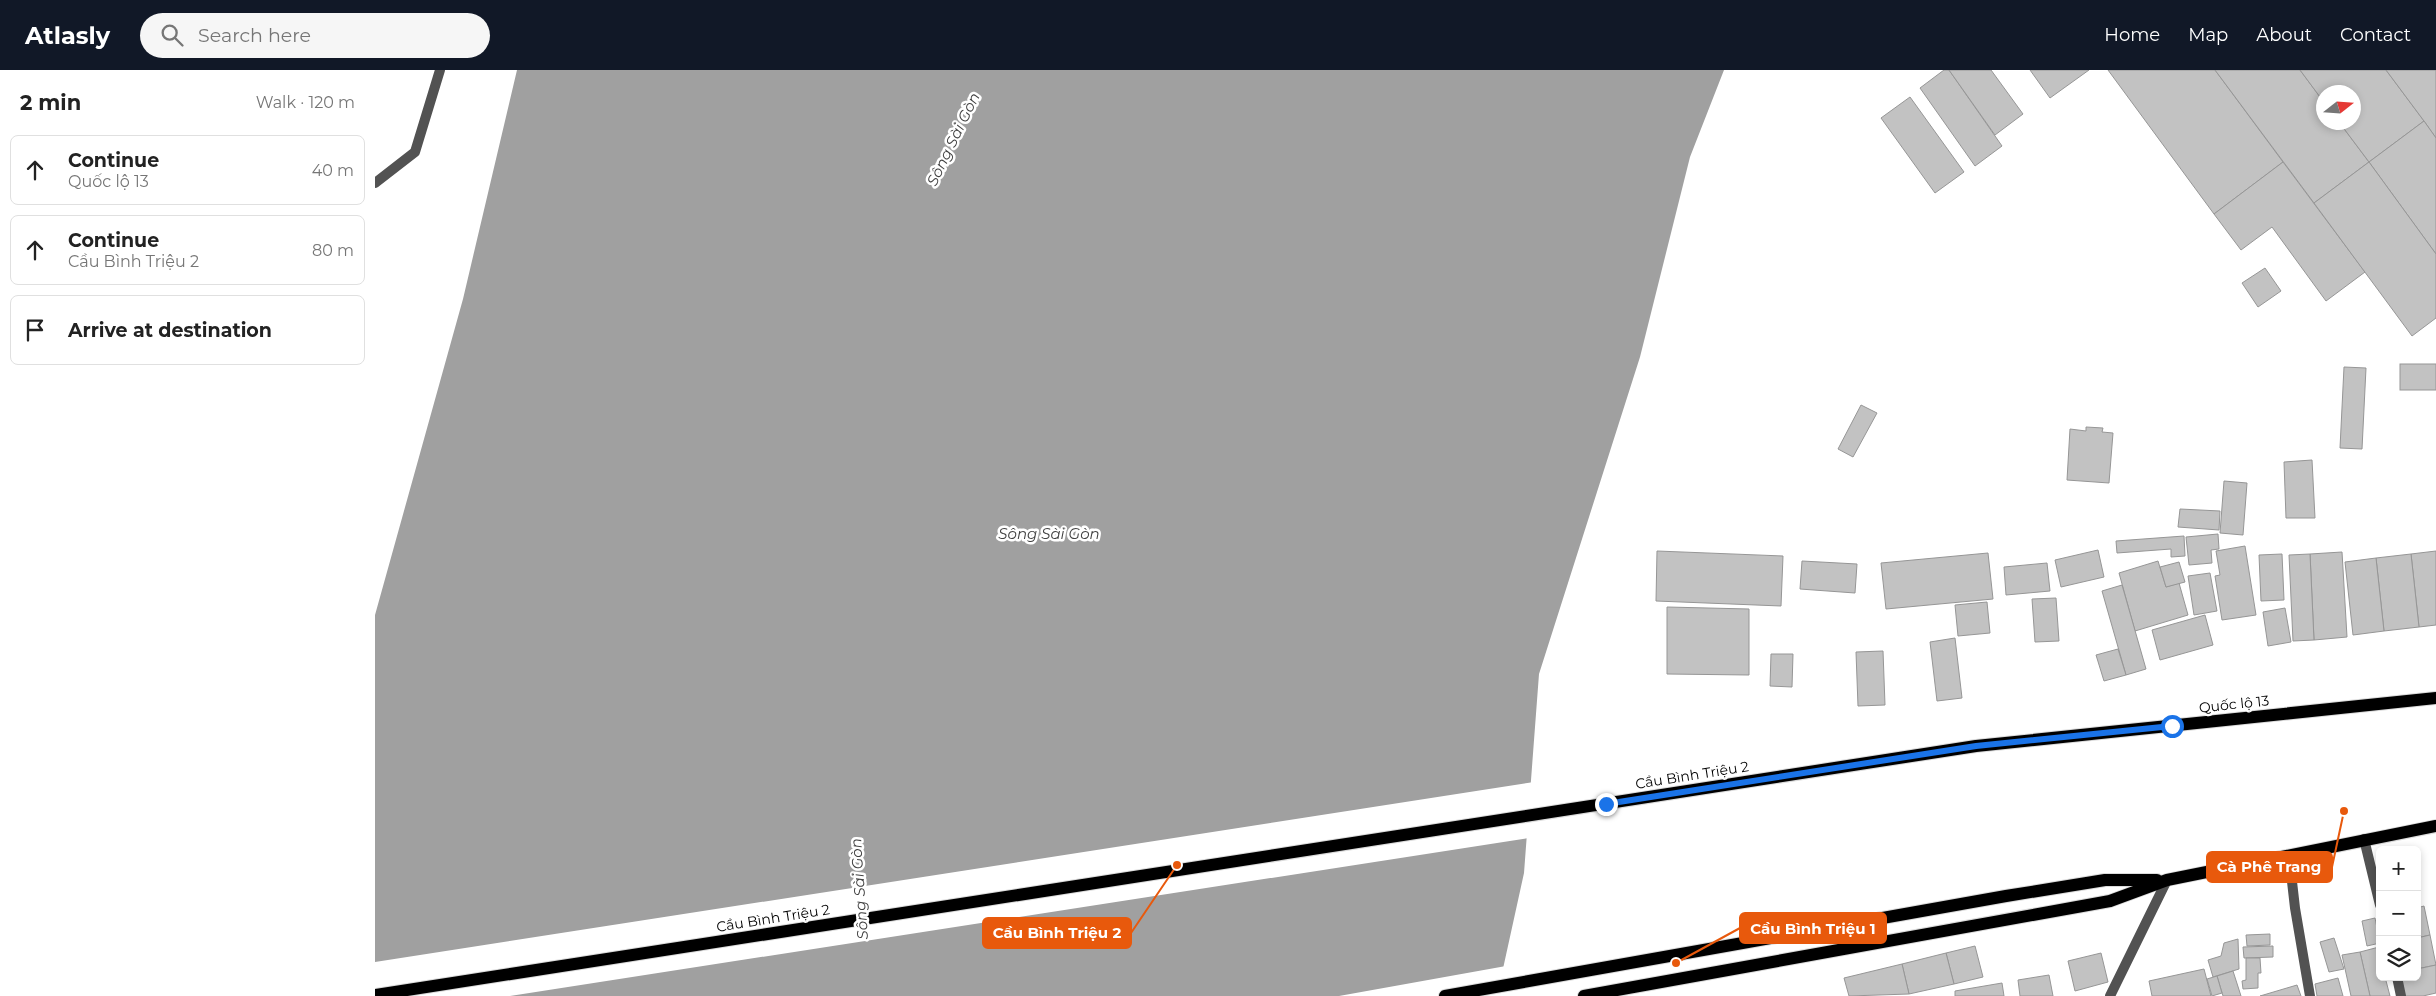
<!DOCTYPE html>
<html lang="en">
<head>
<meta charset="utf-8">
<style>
  body { margin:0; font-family:Montserrat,sans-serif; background:#f6f6f6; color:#222 }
  .controls { position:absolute; right:15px; bottom:15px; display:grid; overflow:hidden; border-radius:8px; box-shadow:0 2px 8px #0003 }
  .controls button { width:45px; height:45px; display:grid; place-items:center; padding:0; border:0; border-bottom:1px solid #e0e0e0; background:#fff; color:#222; font:25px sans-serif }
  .compass { position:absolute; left:1941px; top:15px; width:45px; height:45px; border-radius:50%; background:#fff; box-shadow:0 2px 8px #0003; rotate:73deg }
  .stop { position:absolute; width:15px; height:15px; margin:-11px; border:4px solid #1a73e8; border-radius:50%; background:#fff }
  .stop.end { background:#1a73e8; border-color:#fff; box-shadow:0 1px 5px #0008 }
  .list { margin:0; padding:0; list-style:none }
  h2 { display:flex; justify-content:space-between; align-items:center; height:65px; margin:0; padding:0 20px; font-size:21px }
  h2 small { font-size:16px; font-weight:400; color:#767676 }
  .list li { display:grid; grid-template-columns:32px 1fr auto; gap:15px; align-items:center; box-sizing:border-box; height:70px; margin:0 10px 10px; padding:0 10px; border:1px solid #e0e0e0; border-radius:8px }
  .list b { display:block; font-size:19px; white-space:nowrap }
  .list p { margin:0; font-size:16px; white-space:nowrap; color:#767676 }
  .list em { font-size:16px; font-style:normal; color:#767676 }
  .icon { flex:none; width:28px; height:28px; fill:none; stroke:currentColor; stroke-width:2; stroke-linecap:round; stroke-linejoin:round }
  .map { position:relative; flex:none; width:2061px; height:926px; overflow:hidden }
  header { display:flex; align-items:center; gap:30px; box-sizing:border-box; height:70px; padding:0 25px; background:#111827; color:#fff }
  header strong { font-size:24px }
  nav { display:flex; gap:28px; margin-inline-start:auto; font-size:18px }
  .search { width:350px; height:45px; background:#f6f6f6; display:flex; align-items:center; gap:12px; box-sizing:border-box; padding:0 18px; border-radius:28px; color:#767676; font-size:19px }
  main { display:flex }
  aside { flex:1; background:#fff }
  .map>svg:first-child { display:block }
  .water { fill:#a0a0a0 }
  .pier { fill:#fff }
  .building { fill:#c2c2c2; stroke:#969696 }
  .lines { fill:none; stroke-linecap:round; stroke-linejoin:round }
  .primary-casing { stroke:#dbdbdb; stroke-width:14 }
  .lane { stroke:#525252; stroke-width:10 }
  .street { stroke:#525252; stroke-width:10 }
  .primary { stroke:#000; stroke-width:12 }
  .route { stroke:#1a73e8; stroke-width:6 }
  .labels { text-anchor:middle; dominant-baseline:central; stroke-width:5; stroke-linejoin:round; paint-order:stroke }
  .street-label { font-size:14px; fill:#000; stroke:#fff }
  .water-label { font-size:15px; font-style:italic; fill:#414141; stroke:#fff }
  .leader { fill:none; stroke:#e8590c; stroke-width:2 }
  .callout-dot { fill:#e8590c; stroke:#fff; stroke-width:2 }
  .callout { fill:#e8590c; stroke:#e8590c; stroke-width:2 }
  .callout-label { font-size:15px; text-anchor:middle; font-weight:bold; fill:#fff }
</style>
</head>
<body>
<header>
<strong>Atlasly</strong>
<div class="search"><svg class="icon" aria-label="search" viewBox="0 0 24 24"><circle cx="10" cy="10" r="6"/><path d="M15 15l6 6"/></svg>Search here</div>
<nav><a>Home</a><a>Map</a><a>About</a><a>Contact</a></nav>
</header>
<main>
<aside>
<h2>2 min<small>Walk · 120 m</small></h2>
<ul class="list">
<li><svg class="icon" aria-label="ahead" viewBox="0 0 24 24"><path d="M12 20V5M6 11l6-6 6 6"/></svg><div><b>Continue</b><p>Quốc lộ 13</p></div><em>40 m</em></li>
<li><svg class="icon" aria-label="ahead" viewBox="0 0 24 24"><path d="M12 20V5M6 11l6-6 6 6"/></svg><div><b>Continue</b><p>Cầu Bình Triệu 2</p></div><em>80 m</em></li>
<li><svg class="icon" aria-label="arrive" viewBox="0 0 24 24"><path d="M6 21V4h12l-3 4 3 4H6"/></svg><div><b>Arrive at destination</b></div></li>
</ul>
</aside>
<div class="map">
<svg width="2061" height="926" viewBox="0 0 2061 926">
  <rect width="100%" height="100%" fill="#fff"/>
  <polygon class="water" points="142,0 1349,0 1315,87 1265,287 1164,604 1149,803 1122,926 0,926 0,545 88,229"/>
  <g class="pier">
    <polygon points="1159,712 1154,768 135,926 0,926 0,892"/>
    <polygon points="1131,896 1125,926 964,926"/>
  </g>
  <g class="building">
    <polygon points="1569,0 1574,0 1627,76 1600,96 1545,18"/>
    <polygon points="1574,0 1616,0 1648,44 1620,65"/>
    <polygon points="1655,0 1714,0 1675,28"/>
    <polygon points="1733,0 1840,0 1908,92 1839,144"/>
    <polygon points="1840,0 1925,0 1948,31 1948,52 1964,52 1994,92 1939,133"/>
    <polygon points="1925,0 2011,0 2049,51 1994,92 1964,52 1978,52 1978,22 1948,22 1948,31"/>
    <polygon points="2011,0 2061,0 2061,68 2049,51"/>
    <polygon points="1535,27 1589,102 1560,123 1506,48"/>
    <polygon points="2049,51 2061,68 2061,184 1994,92"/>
    <polygon points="1908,92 1990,202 1951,231 1897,157 1866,180 1839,144"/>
    <polygon points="1994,92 2061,184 2061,248 2037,266 1939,133"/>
    <polygon points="1890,198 1906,221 1883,237 1867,213"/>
    <rect x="2025" y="294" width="36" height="26"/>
    <polygon points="1969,297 1991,298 1987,379 1965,378"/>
    <polygon points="1486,335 1502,343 1478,387 1463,379"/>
    <polygon points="1711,357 1728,358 1727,362 1738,363 1734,413 1692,410 1695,359 1711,361"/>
    <polygon points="1937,390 1940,448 1911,448 1909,392"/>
    <polygon points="1849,411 1872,413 1868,465 1845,463"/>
    <polygon points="1805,439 1845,441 1844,460 1803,457"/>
    <polygon points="1843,464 1844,479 1836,480 1837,493 1814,495 1811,467"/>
    <polygon points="1809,466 1810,486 1796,487 1796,479 1742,483 1741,471"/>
    <polygon points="1870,476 1881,545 1847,550 1840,506 1845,505 1841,481"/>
    <polygon points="1723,480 1729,507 1686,517 1680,490"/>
    <polygon points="1282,481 1408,486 1406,536 1281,531"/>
    <polygon points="2061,481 2061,555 2044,557 2036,484"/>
    <polygon points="1967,482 1972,567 1939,570 1935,484"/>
    <polygon points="1613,483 1618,529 1511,539 1506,493"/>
    <polygon points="1907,484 1909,530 1886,531 1884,485"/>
    <polygon points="1935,484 1939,570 1918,571 1914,485"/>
    <polygon points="2036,484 2044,557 2009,561 2001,488"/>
    <polygon points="2001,488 2009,561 1978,565 1970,492"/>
    <polygon points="1427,491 1482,494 1480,523 1425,519"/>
    <polygon points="1783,491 1791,517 1804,513 1813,545 1760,561 1744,503"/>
    <polygon points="1804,492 1810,512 1791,517 1785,497"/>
    <polygon points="1672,493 1675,521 1631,525 1629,497"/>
    <polygon points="1835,503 1842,541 1819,545 1813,506"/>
    <polygon points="1747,515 1771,599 1751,605 1727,521"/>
    <polygon points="1681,528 1684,571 1660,572 1657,529"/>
    <polygon points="1612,532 1615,563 1583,566 1580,535"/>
    <polygon points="1292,537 1374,539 1374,605 1292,604"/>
    <polygon points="1910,538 1916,572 1893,576 1888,542"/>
    <polygon points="1830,545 1838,575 1785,590 1777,560"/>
    <polygon points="1580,568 1587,628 1562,631 1555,572"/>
    <polygon points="1743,579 1751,605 1729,611 1721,585"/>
    <polygon points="1508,581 1510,635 1483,636 1481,582"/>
    <polygon points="1396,584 1418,584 1417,617 1395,616"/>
    <polygon points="2049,836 2055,865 2042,868 2042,838"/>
    <polygon points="2000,848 2005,873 1992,876 1987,851"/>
    <polygon points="1895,864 1895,875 1872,876 1871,865"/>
    <polygon points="2055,865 2061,895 2042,899 2042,868"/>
    <polygon points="1959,868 1969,899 1954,902 1945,872"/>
    <polygon points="1863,869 1864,899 1838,907 1833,890 1846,886 1849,873"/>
    <polygon points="1600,876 1608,907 1579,914 1571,883"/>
    <polygon points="1898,876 1898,887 1869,888 1868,877"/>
    <polygon points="2004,877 2005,907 2010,907 2015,926 1995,926 1985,882"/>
    <polygon points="1985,882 1995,926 1976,926 1967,885"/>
    <polygon points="1571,883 1579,914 1534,924 1527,894"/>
    <polygon points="1726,883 1733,912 1700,921 1693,891"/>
    <polygon points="1871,888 1885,888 1886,903 1883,903 1883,918 1868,919 1867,911 1871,910"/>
    <polygon points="1527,894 1534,924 1474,926 1469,908"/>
    <polygon points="2061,895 2061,923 2048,926 2027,926 2024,907 2042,907 2042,899"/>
    <polygon points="1829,899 1836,926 1777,926 1774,911"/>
    <polygon points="1858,901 1866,926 1848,926 1842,906"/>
    <polygon points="1674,905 1678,926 1645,926 1643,910"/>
    <polygon points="1842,906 1847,923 1837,926 1832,909"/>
    <polygon points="1963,908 1968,926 1942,926 1940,914"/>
    <polygon points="1627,913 1629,926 1580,926 1580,921"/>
    <polygon points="1922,915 1926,926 1885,926"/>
  </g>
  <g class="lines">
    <g class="primary-casing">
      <g id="primary">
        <polyline points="0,925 1601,676 2061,628"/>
        <polyline points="1070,926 1631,826 1730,810 1782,810"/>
        <polyline points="1209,926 1735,831 1792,810 2061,756"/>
      </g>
    </g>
    <g class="lane">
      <polyline points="0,113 40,82 65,0"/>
      <polyline points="1989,769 2005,835"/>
      <polyline points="1914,785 1920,838 1935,926"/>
      <polyline points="2022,907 2026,926"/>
    </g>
    <polyline class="street" points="1735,926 1792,810"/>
    <use href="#primary" class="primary"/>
  </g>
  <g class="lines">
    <polyline class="route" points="1231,734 1601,676 1797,656"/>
  </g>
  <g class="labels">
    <g class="street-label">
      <text transform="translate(1859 634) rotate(-6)">Quốc lộ 13</text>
      <text transform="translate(1317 705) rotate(-9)">Cầu Bình Triệu 2</text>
      <text transform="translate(398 848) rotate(-9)">Cầu Bình Triệu 2</text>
    </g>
    <g class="water-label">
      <text transform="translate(578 69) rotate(-64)">Sông Sài Gòn</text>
      <text x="674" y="463">Sông Sài Gòn</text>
      <text transform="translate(484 819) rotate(-94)">Sông Sài Gòn</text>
    </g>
  </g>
  <path class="leader" d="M1969 741L1957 797M1301 893L1365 858M802 795L756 863"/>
  <g class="callout-dot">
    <circle cx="1969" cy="741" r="5"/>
    <circle cx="1301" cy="893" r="5"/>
    <circle cx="802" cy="795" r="5"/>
  </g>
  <g class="callout">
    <rect x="1832" y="782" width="125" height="30" rx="5"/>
    <rect x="1365" y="843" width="146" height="30" rx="5"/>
    <rect x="608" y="848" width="148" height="30" rx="5"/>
  </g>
  <g class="callout-label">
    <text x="1894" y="802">Cà Phê Trang</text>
    <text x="1438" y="864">Cầu Bình Triệu 1</text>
    <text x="682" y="868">Cầu Bình Triệu 2</text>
  </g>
</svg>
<div class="controls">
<button>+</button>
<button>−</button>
<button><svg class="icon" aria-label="layers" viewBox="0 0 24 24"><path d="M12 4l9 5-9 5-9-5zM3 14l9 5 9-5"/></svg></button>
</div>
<svg class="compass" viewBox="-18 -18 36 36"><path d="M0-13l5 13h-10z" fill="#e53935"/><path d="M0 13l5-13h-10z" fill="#767676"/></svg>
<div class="stop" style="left:1797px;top:656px"></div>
<div class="stop end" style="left:1231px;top:734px"></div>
</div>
</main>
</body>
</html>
